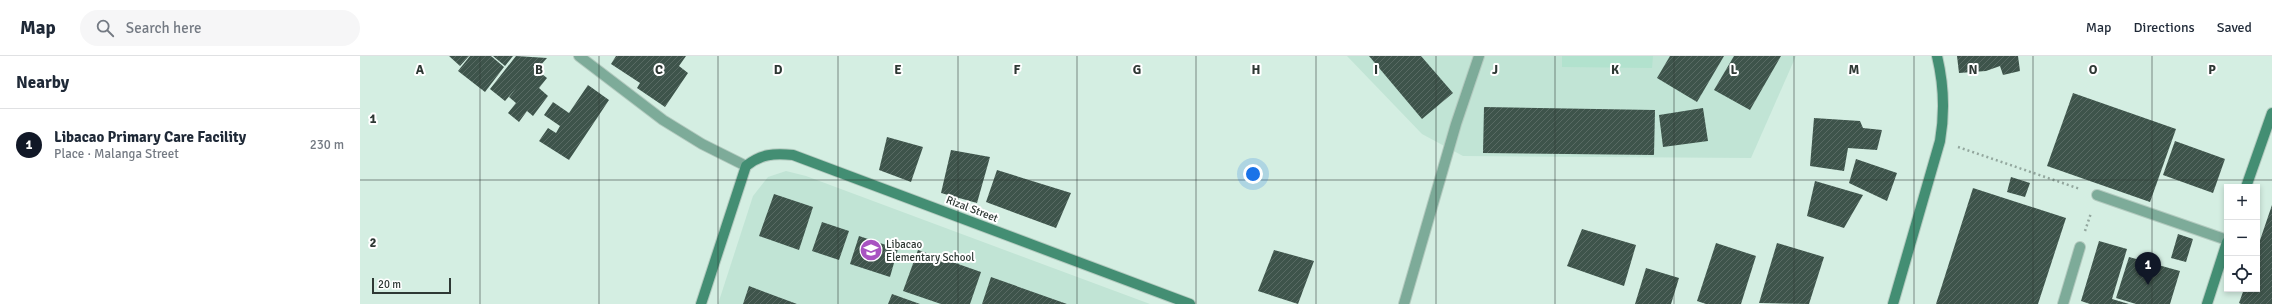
<!DOCTYPE html>
<html lang="en">
<head>
<meta charset="utf-8">
<style>
  body { margin:0; font-family:Signika,sans-serif; background:#f6f6f7; color:#1f2937 }
  .controls { position:absolute; right:12px; bottom:12px; display:grid; overflow:hidden; border-radius:0px; box-shadow:0 2px 6px #0003 }
  .controls button { width:36px; height:36px; display:grid; place-items:center; padding:0; border:0; border-bottom:1px solid #e0e1e3; background:#fff; color:#1f2937; font:20px sans-serif }
  .scale { position:absolute; left:12px; bottom:10px; width:79px; box-sizing:border-box; padding-left:4px; border:2px solid #2e3834; border-top:0; font-size:11px; line-height:14px; white-space:nowrap; color:#2e3834; -webkit-text-stroke:3px #fff; paint-order:stroke }
  .you { position:absolute; left:893px; top:118px; width:14px; height:14px; margin:-10px; border:3px solid #fff; border-radius:50%; background:#1a73e8; box-shadow:0 0 0 6px #1a73e833 }
  .badge { display:grid; place-items:center; width:26px; height:26px; border-radius:50%; background:#111827; color:#fff; font-size:13px; font-weight:700 }
  .pin { position:absolute; translate:-50% -33px; filter:drop-shadow(0 1px 2px #0008) }
  .pin::after { content:''; position:absolute; top:21px; width:14px; height:12px; background:inherit; clip-path:polygon(0 0,100% 0,50% 100%) }
  .list { margin:0; padding:0; list-style:none }
  h2 { display:flex; justify-content:space-between; align-items:center; height:52px; margin:0; padding:0 16px; font-size:17px }
  h2 small { font-size:13px; font-weight:400; color:#747a83 }
  .list li { display:grid; grid-template-columns:26px 1fr auto; gap:12px; align-items:center; box-sizing:border-box; height:72px; padding:0 16px; border-top:1px solid #e0e1e3 }
  .list b { display:block; font-size:15px; white-space:nowrap }
  .list p { margin:0; font-size:13px; white-space:nowrap; color:#747a83 }
  .list em { font-size:13px; font-style:normal; color:#747a83 }
  .icon { flex:none; width:22px; height:22px; fill:none; stroke:currentColor; stroke-width:2; stroke-linecap:round; stroke-linejoin:round }
  .map { position:relative; flex:none; width:1912px; height:248px; overflow:hidden }
  header { display:flex; align-items:center; gap:24px; box-sizing:border-box; height:56px; padding:0 20px; background:#fff; border-bottom:1px solid #e0e1e3 }
  header strong { font-size:19px }
  nav { display:flex; gap:22px; margin-inline-start:auto; font-size:14px }
  .search { width:280px; height:36px; background:#f6f6f7; display:flex; align-items:center; gap:10px; box-sizing:border-box; padding:0 14px; border-radius:22px; color:#747a83; font-size:15px }
  main { display:flex }
  aside { flex:1; background:#fff }
  .map>svg:first-child { display:block }
  .built { fill:#c1e4d5 }
  .garden { fill:#b2e2ce }
  .building { fill:url(#building-hatch) }
  .lines { fill:none; stroke-linecap:round; stroke-linejoin:round }
  .lane-casing { stroke:#b3cabf; stroke-width:12 }
  .street-casing { stroke:#b3cabf; stroke-width:12 }
  .secondary-casing { stroke:#b3cabf; stroke-width:12 }
  .path { stroke:#93a79e; stroke-width:2.5; stroke-dasharray:2 3; stroke-linecap:butt }
  .lane { stroke:#7dab99; stroke-width:10 }
  .street { stroke:#7dab99; stroke-width:10 }
  .secondary { stroke:#438e73; stroke-width:10 }
  .grid { fill:none; stroke:#2e3834; stroke-width:1; stroke-opacity:0.55 }
  .labels { text-anchor:middle; dominant-baseline:central; stroke-width:4; stroke-linejoin:round; paint-order:stroke }
  .street-label { font-size:11px; fill:#2e3834; stroke:#fff }
  .poi-label { font-size:11px; fill:#2e3834; stroke:#fff; text-anchor:start }
  .grid-label { font-size:13px; text-anchor:middle; font-weight:bold; fill:#2e3834; stroke:#fff; stroke-width:4; stroke-linejoin:round; paint-order:stroke }
</style>
</head>
<body>
<header>
<strong>Map</strong>
<div class="search"><svg class="icon" aria-label="search" viewBox="0 0 24 24"><circle cx="10" cy="10" r="6"/><path d="M15 15l6 6"/></svg>Search here</div>
<nav><a>Map</a><a>Directions</a><a>Saved</a></nav>
</header>
<main>
<aside>
<h2>Nearby<small></small></h2>
<ul class="list">
<li><span class="badge">1</span><div><b>Libacao Primary Care Facility</b><p>Place · Malanga Street</p></div><em>230 m</em></li>
</ul>
</aside>
<div class="map">
<svg width="1912" height="248" viewBox="0 0 1912 248">
  <defs>
    <pattern id="building-hatch" width="6" height="6" patternUnits="userSpaceOnUse"><rect width="6" height="6" fill="#3e544b"/><path d="M-1 1l2-2M0 6l6-6M5 7l2-2" fill="none" stroke="#586a63"/></pattern>
  </defs>
  <rect width="100%" height="100%" fill="#d4eee2"/>
  <g class="built">
    <polygon points="987,0 1436,0 1391,102 1103,100 1062,78"/>
    <polygon points="426,115 446,120 790,248 358,248 393,140 408,121"/>
  </g>
  <polygon class="garden" points="1202,0 1293,0 1292,12 1202,11"/>
  <g class="building">
    <polygon points="89,0 109,0 100,10"/>
    <polygon points="110,0 131,0 144,11 125,36 98,15"/>
    <polygon points="133,0 153,0 145,10"/>
    <polygon points="156,0 187,2 179,11 175,8 173,11 187,22 179,32 188,40 173,60 167,55 159,66 148,57 156,47 149,41 157,31 145,45 130,33"/>
    <polygon points="256,0 326,0 319,10 328,17 305,51 277,32 280,27 251,8"/>
    <polygon points="1009,0 1061,0 1093,37 1062,63"/>
    <polygon points="1310,0 1364,0 1337,46 1297,22"/>
    <polygon points="1374,0 1421,0 1390,54 1354,34"/>
    <polygon points="1597,0 1658,0 1660,15 1643,19 1640,10 1626,15 1599,17"/>
    <polygon points="228,29 249,44 209,104 179,85 188,72 196,77 200,70 184,59 193,46 209,57"/>
    <polygon points="1713,37 1816,73 1790,146 1687,110"/>
    <polygon points="1124,51 1295,54 1294,99 1123,97"/>
    <polygon points="1343,52 1348,85 1303,91 1299,59"/>
    <polygon points="1454,62 1500,65 1503,72 1522,74 1517,94 1488,92 1484,115 1450,110"/>
    <polygon points="527,81 563,91 551,126 519,114"/>
    <polygon points="1815,85 1865,103 1853,137 1803,119"/>
    <polygon points="591,94 630,101 617,147 581,137"/>
    <polygon points="1496,103 1537,117 1527,145 1489,127"/>
    <polygon points="637,114 711,137 696,172 626,146"/>
    <polygon points="1651,121 1670,127 1665,141 1647,136"/>
    <polygon points="1455,125 1503,139 1484,172 1447,160"/>
    <polygon points="1613,132 1706,162 1678,248 1576,248"/>
    <polygon points="414,138 453,151 439,194 399,180"/>
    <polygon points="1912,149 1912,248 1881,248 1879,247 1884,233 1897,233 1897,193"/>
    <polygon points="462,166 489,175 479,204 452,195"/>
    <polygon points="1222,173 1276,189 1264,230 1207,210"/>
    <polygon points="1818,178 1833,183 1826,206 1811,202"/>
    <polygon points="499,180 538,193 530,221 490,208"/>
    <polygon points="1739,185 1767,193 1752,243 1769,248 1730,248 1721,245"/>
    <polygon points="1356,187 1396,200 1381,248 1346,248 1337,245"/>
    <polygon points="1417,187 1464,201 1449,248 1399,247"/>
    <polygon points="558,194 621,216 610,248 581,248 543,235"/>
    <polygon points="914,194 954,205 938,248 898,235"/>
    <polygon points="1769,201 1820,215 1810,248 1776,248 1756,242"/>
    <polygon points="1286,212 1319,222 1311,248 1275,248"/>
    <polygon points="631,221 707,248 622,248"/>
    <polygon points="389,230 437,248 383,248"/>
    <polygon points="532,238 560,248 528,248"/>
  </g>
  <g class="lines">
    <g class="lane-casing">
      <g id="lane">
        <polyline points="1737,139 1867,184"/>
        <polyline points="1044,248 1096,68 1119,0"/>
        <polyline points="1703,248 1720,191"/>
      </g>
    </g>
    <g class="street-casing">
      <polyline id="street" points="219,0 303,64 342,88 386,110"/>
    </g>
    <g class="secondary-casing">
      <g id="secondary">
        <polyline points="1886,131 1912,57"/>
        <path d="M341,248L386,110C401,98 414,97 433,99L830,248"/>
        <path d="M1533,248L1580,85C1585,56 1584,29 1577,0"/>
        <polyline points="1847,248 1867,186"/>
      </g>
    </g>
    <g class="path">
      <polyline points="1598,91 1720,133"/>
      <polyline points="1725,175 1731,157"/>
    </g>
    <use href="#lane" class="lane"/>
    <use href="#street" class="street"/>
    <use href="#secondary" class="secondary"/>
  </g>
  <path class="grid" d="M120,0V248M239,0V248M358,0V248M478,0V248M598,0V248M717,0V248M836,0V248M956,0V248M1076,0V248M1195,0V248M1314,0V248M1434,0V248M1554,0V248M1673,0V248M1792,0V248M0,124H1912"/>
  <defs>
    <g id="school-disc" transform="scale(1.15)"><circle r="9.5" fill="#a852c1" stroke="#fff"/><path d="M0-5L7-2L0 1L-7-2ZM-4 1L0 2.5L4 1V4Q0 6-4 4Z" fill="#fff"/></g>
  </defs>
  <g fill-rule="evenodd">
    <use href="#school-disc" x="511" y="194"/>
  </g>
  <g class="labels">
    <g class="street-label">
      <text transform="translate(612 153) rotate(21)">Rizal Street</text>
    </g>
    <g class="poi-label">
      <text x="526" y="188">Libacao<tspan x="526" dy="13">Elementary School</tspan></text>
    </g>
  </g>
  <g class="grid-label">
    <text x="60" y="18">A</text>
    <text x="179" y="18">B</text>
    <text x="299" y="18">C</text>
    <text x="418" y="18">D</text>
    <text x="538" y="18">E</text>
    <text x="657" y="18">F</text>
    <text x="777" y="18">G</text>
    <text x="896" y="18">H</text>
    <text x="1016" y="18">I</text>
    <text x="1135" y="18">J</text>
    <text x="1255" y="18">K</text>
    <text x="1374" y="18">L</text>
    <text x="1494" y="18">M</text>
    <text x="1613" y="18">N</text>
    <text x="1733" y="18">O</text>
    <text x="1852" y="18">P</text>
    <text x="13" y="67">1</text>
    <text x="13" y="191">2</text>
  </g>
</svg>
<div class="controls">
<button>+</button>
<button>−</button>
<button><svg class="icon" aria-label="locate" viewBox="0 0 24 24"><circle cx="12" cy="12" r="6"/><path d="M12 2v4M12 18v4M2 12h4M18 12h4"/></svg></button>
</div>
<div class="scale">20 m</div>
<div class="you"></div>
<div class="pin badge" style="left:1788px;top:229px">1</div>
</div>
</main>
</body>
</html>
